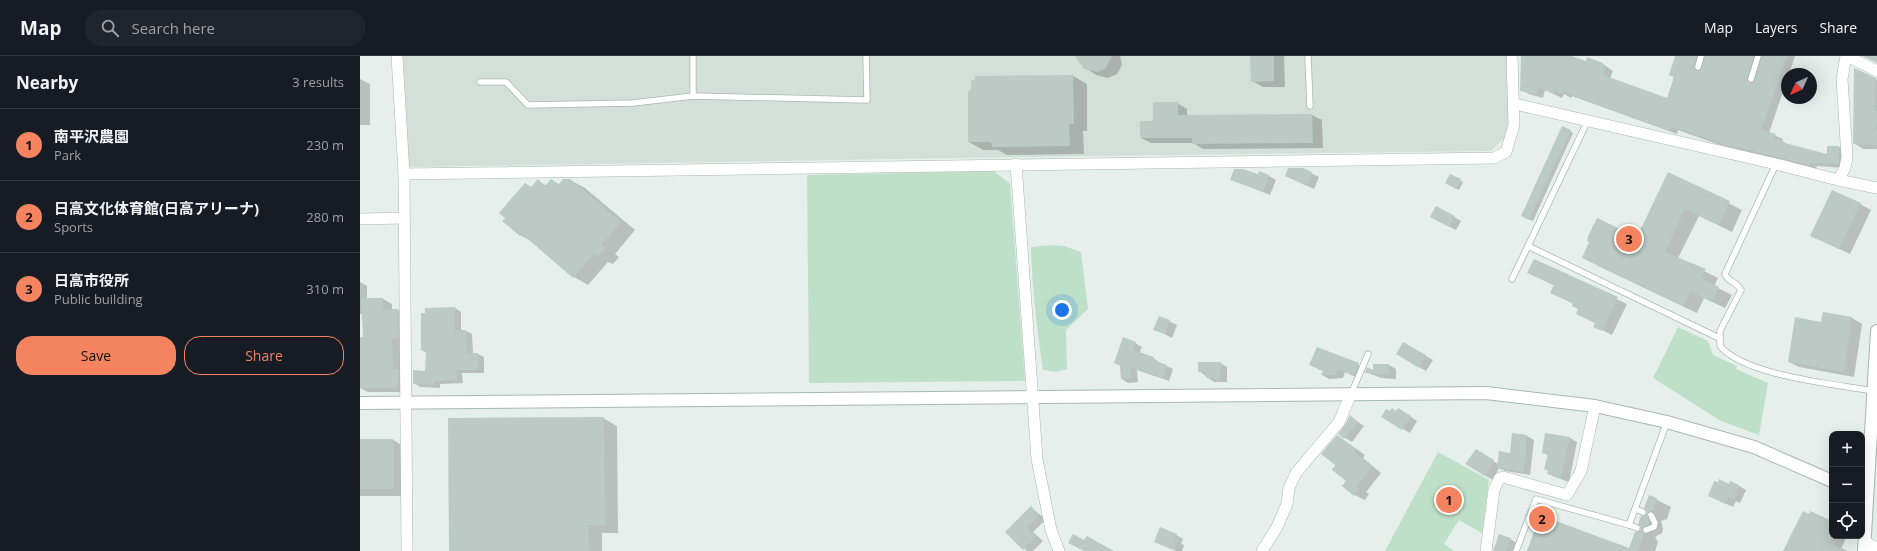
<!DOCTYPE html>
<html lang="en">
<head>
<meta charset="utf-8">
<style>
  body { margin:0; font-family:"Open Sans","Noto Sans JP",sans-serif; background:#20242c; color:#f1f3f6 }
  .controls { position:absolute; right:12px; bottom:12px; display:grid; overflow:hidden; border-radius:8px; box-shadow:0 4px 16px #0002 }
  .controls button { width:36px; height:36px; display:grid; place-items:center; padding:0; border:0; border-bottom:1px solid #363941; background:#171b24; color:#f1f3f6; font:20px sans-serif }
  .compass { position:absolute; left:1421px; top:12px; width:36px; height:36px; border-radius:50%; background:#171b24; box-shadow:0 4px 16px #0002; rotate:225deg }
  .you { position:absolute; left:702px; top:254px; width:14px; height:14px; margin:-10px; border:3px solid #fff; border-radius:50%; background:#1a73e8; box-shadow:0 0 0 6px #1a73e833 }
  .badge { display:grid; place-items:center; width:26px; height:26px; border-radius:50%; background:#f4845f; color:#111; font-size:13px; font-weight:700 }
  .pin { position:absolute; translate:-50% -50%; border:2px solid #fff; box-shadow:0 1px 4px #0006 }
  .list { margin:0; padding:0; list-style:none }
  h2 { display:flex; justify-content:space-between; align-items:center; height:52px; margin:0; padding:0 16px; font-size:17px }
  h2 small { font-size:13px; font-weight:400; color:#9ea1a6 }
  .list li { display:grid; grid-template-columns:26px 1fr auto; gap:12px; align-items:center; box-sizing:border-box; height:72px; padding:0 16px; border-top:1px solid #363941 }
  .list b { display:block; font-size:15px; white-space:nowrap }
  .list p { margin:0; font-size:13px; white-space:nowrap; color:#9ea1a6 }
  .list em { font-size:13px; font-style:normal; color:#9ea1a6 }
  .actions { display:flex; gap:8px; padding:12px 16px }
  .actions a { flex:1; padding:9px 0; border:1px solid #f4845f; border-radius:16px; text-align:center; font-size:14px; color:#f4845f }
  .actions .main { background:#f4845f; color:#111 }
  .icon { flex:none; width:22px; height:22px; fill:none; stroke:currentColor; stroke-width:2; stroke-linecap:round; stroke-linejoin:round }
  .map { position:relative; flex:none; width:1517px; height:495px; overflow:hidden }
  header { display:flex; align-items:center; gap:24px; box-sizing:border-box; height:56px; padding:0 20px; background:#171b24; border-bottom:1px solid #363941 }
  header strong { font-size:19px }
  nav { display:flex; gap:22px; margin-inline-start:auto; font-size:14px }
  .search { width:280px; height:36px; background:#20242c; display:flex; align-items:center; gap:10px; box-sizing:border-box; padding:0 14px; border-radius:16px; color:#9ea1a6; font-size:15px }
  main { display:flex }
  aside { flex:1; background:#171b24 }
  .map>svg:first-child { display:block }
  .built { fill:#d4dfda }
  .green { fill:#bfe0c8 }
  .shadow { fill:#0003 }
  .building { fill:#bbcac4 }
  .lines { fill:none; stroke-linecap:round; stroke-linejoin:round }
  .service-casing { stroke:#a8b8b2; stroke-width:7 }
  .minor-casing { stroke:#a8b8b2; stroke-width:12 }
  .tertiary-casing { stroke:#a8b8b2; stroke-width:14 }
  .service { stroke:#fff; stroke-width:5.5 }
  .minor { stroke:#fff; stroke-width:11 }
  .tertiary { stroke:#fff; stroke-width:12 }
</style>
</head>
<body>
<header>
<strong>Map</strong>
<div class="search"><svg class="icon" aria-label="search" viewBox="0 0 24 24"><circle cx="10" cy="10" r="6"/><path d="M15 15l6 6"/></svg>Search here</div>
<nav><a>Map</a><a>Layers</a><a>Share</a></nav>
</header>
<main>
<aside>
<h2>Nearby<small>3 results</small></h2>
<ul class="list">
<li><span class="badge">1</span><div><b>南平沢農園</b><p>Park</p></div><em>230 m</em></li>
<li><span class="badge">2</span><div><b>日高文化体育館(日高アリーナ)</b><p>Sports</p></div><em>280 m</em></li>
<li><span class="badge">3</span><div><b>日高市役所</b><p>Public building</p></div><em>310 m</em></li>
</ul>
<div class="actions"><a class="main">Save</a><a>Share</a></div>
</aside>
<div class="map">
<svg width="1517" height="495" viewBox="0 0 1517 495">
  <rect width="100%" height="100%" fill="#e6efeb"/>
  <polygon class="built" points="43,0 1147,0 1150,65 1145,81 1131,95 659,101 49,111"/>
  <g class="green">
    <polygon points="634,115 650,128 665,325 449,327 447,119"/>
    <path d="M691,189L704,190L721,196L728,253L706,274L707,313L696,316L683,314C677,273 672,232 671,191Z"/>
    <polygon points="1318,271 1348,285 1353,299 1377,310 1376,313 1408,327 1399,379 1361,365 1293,322"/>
    <polygon points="1078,396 1129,424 1122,477 1099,464 1084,488 1094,495 1025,495"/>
  </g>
  <g class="shadow">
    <polygon points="719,0 760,0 762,9 757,18 748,22 736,19 725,12"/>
    <polygon points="891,0 924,0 925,31 903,31 892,25"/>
    <polygon points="1162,0 1209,0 1226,6 1243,8 1253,15 1250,23 1308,44 1314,21 1310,19 1316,0 1435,0 1429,18 1427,18 1427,24 1409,77 1423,83 1422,86 1431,90 1468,99 1468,91 1479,91 1487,96 1486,112 1457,110 1456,113 1357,88 1318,74 1317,78 1212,40 1211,42 1204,38 1202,42 1185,34 1183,42 1169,38 1161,34"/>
    <polygon points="1495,13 1517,24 1517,93 1503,93 1494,87"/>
    <polygon points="713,20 727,28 727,75 723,75 724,98 647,99 638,94 623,94 609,86"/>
    <polygon points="0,23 10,28 10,69 0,69"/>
    <polygon points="817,47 827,53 827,60 952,59 962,64 963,92 843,93 833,87 791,87 781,82 794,66"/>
    <polygon points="1210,75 1213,77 1173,165 1165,162"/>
    <polygon points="943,113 959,121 954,133 926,120"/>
    <polygon points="1309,117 1382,154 1372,176 1339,160 1318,202 1358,222 1354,230 1372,239 1365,252 1344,242 1337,257 1236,209 1278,183"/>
    <polygon points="1090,119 1103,126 1099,134 1086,127"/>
    <polygon points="899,120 909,120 916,124 910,139 871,123"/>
    <polygon points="192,124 200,129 210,124 225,132 275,174 255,198 259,201 253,208 248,206 228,229 214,221 173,186 160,179 172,132 178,125 187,130"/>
    <polygon points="1500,148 1511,154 1490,198 1462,185"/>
    <polygon points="1094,161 1101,165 1096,174 1078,165"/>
    <polygon points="1174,205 1267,248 1252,279 1234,270 1236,267 1214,248 1201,242 1195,230 1169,217"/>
    <polygon points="0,226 7,230 7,243 23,243 32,248 32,254 38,254 47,260 44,336 8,336 0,332 0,282 4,282 4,258 0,258"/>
    <polygon points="95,252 101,256 101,275 106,275 112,278 113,298 118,298 124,301 124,317 102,317 103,327 80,328 80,332 60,331 54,327 66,316 67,297 62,294"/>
    <polygon points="1463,257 1492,262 1502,268 1494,321 1439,311 1429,306 1462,267"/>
    <polygon points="800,261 817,269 812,282 795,273"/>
    <polygon points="775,287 782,291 779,298 793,302 800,307 813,313 809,325 777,314 778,326 768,327 762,323 761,310 755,307"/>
    <polygon points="1043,287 1073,304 1066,315 1037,298"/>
    <polygon points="958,292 1006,312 1000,323 985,316 983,322 969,323 962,319 964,315 957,313"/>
    <polygon points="860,307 867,311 867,326 854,326 839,315"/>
    <polygon points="1029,309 1036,313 1036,323 1021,322 1006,316"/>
    <polygon points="1031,356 1045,357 1057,365 1050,377 1022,361"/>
    <polygon points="990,361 1004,370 992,386 979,378"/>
    <polygon points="243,362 257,370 258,477 242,477 242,495 90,495"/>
    <polygon points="1153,378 1167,380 1174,384 1170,419 1145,415 1139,412 1133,424 1106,408 1116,395 1138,408 1151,398"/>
    <polygon points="1186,378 1210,382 1217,386 1209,426 1195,421 1188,417 1189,415 1185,413 1189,400 1183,396"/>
    <polygon points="978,380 1005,399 1003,402 1021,417 1006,436 1009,438 1005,444 995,439 977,409"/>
    <polygon points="0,384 33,384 47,392 48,440 0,440"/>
    <polygon points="1369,429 1379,430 1386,434 1380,447 1376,445 1373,451 1349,440"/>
    <polygon points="1289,440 1311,451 1307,463 1301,465 1303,473 1302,477 1295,481 1298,486 1295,495 1168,495 1270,494 1282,473 1279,468 1288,457 1285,452"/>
    <polygon points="671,452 686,463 673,476 683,485 673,495 667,495 647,476"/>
    <polygon points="1451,456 1472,466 1472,480 1487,480 1481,493 1484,495 1424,495 1436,469 1438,470"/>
    <polygon points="816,479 823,483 821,488 824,489 822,495 816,495 795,486"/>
    <polygon points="1150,483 1157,487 1155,495 1134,495"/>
  </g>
  <g class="building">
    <polygon points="715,0 752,0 746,12 737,16 724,13"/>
    <polygon points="890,0 914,0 914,25 891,26"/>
    <polygon points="1161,0 1212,0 1226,5 1227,1 1243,7 1243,9 1246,10 1243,19 1307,42 1314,21 1309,19 1315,0 1337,0 1334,12 1339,15 1342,12 1345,0 1394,0 1387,22 1388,26 1392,27 1395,24 1402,0 1427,0 1401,74 1416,78 1414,83 1425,86 1425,87 1467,98 1467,90 1479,90 1479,108 1449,107 1449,109 1348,84 1349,83 1311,71 1309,75 1204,36 1203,38 1196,35 1194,38 1178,31 1176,38 1160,35"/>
    <polygon points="1503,0 1517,0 1517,7"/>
    <polygon points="1494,12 1516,22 1515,55 1517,55 1517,64 1515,74 1517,74 1517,89 1493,88"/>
    <polygon points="713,19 714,68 709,68 710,90 632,91 631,86 608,86 608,35 611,35 611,24 615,24 615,20"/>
    <polygon points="793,46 818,46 818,59 952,58 953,87 832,88 832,82 780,82 780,65 793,65"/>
    <polygon points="1202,70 1211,74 1169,164 1161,160"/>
    <polygon points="928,112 943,112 952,116 947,130 925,120"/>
    <polygon points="874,113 883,113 898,118 899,115 909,119 903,136 870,124"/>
    <polygon points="1308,116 1370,145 1359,169 1325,153 1305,196 1346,213 1341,222 1359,231 1352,246 1330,235 1323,250 1222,202 1229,186 1227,185 1228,180 1237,162 1277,181"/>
    <polygon points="1090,118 1101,123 1096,133 1085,127"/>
    <polygon points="178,123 185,130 191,123 198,129 203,123 210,123 261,166 241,189 246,192 238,201 234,198 213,222 162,178 160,180 142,165 145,162 139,157 165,127 171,131"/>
    <polygon points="1472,134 1501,147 1479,193 1450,180"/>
    <polygon points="1076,150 1095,160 1089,171 1070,161"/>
    <polygon points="1174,203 1258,241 1242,275 1233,271 1235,267 1216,258 1218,253 1212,250 1213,247 1190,237 1194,229 1167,217"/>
    <polygon points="1,242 23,242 23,253 38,253 38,283 32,283 33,313 39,314 39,327 36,327 36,332 0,332 0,281 3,281"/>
    <polygon points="95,251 95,274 106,274 107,297 118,297 118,314 96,314 97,324 74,325 74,329 53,328 53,314 65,315 66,295 61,294 61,257 65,257 65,252"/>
    <polygon points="1463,256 1492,261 1484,316 1428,306 1435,261 1461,266"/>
    <polygon points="799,260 810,264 805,278 793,274"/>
    <polygon points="763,281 776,286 773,294 794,301 793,304 807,309 803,322 771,312 771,323 761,323 760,309 754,307"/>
    <polygon points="1043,286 1066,299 1059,312 1036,298"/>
    <polygon points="957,291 999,307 995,317 993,319 978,313 976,319 961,319 963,315 949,309"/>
    <polygon points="838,306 861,306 860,323 846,322 846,316 838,316"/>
    <polygon points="1013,308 1029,308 1029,319 1005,317 1007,311 1013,314"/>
    <polygon points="1032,352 1036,355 1038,352 1051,360 1042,374 1021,361 1026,353 1030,355"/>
    <polygon points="990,359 998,366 984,383 978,378 985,369"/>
    <polygon points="244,361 245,469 228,469 229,495 89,495 88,362"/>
    <polygon points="1152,377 1167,379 1164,416 1137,412 1139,395 1150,397"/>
    <polygon points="1185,377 1210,381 1201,422 1187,418 1188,414 1184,413 1188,398 1182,397"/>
    <polygon points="977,379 996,393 994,396 1012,410 997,430 1000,432 994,440 982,430 986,425 972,414 975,409 961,398"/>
    <polygon points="0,383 33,383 34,433 0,433"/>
    <polygon points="1116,393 1134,404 1125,420 1105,408"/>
    <polygon points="1359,423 1369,428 1370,425 1379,429 1373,444 1368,442 1366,448 1348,440 1354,425 1358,426"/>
    <polygon points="1289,439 1297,442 1293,455 1287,457 1289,465 1288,469 1282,473 1284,478 1278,495 1167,495 1180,459 1269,492 1275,476 1279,475 1281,473 1278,468 1281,460 1285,459 1287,457 1284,452"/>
    <polygon points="671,450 679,459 667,471 676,481 663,494 645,476"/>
    <polygon points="1443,455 1449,458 1450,455 1472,465 1471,487 1488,495 1423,495"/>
    <polygon points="800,471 817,478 814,483 818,484 814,494 794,486"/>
    <polygon points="713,478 724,484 727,480 754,495 724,495 708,487"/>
    <polygon points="1139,478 1151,482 1146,495 1133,495"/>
  </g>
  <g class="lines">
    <g class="service-casing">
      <g id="service">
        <polyline points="948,0 950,50"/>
        <polyline points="1338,11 1341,0"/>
        <polyline points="1391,23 1398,0"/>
        <polyline points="120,26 146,26 168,49 273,47 333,40 507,44 506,0"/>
        <polyline points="333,40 333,0"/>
        <polyline points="1228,64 1168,190 1359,282"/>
        <path d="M1416,108L1365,218C1368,226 1377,226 1381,234L1360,275V290C1385,320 1475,328 1514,335"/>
        <polyline points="1152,223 1168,190"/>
        <polyline points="991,338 1008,298"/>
        <polyline points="1275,453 1283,456"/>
        <polyline points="1171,456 1176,443 1269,469 1307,366"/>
        <polyline points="1269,469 1277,472"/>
        <polyline points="1286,474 1294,471 1295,467 1291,459"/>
        <polyline points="1156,495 1169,461"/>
      </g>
    </g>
    <g class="minor-casing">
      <g id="minor">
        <polyline points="37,0 44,118"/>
        <polyline points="1487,0 1517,15"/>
        <polyline points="1155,48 1416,108 1478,124 1517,132"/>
        <polyline points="656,108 677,403 691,474 699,495"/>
        <polyline points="1478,124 1485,112 1487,101 1482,23 1486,0"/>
        <polyline points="0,163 44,162"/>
        <polyline points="1505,486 1517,492"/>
        <polyline points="47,495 44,118 1134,102 1146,96 1154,69 1152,0"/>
        <polyline points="902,495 917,471 927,448 929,432 936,417 979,366 991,338"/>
        <polyline points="1126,495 1134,434 1139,423 1143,421 1207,439 1221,415 1235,350"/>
      </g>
    </g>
    <g class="tertiary-casing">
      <g id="tertiary">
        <polyline points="0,347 1126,337 1235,350 1307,366 1394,391 1472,425"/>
        <polyline points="1504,495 1517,275"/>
      </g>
    </g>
    <use href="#service" class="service"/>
    <use href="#minor" class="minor"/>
    <use href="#tertiary" class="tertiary"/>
  </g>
</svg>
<div class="controls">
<button>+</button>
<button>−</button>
<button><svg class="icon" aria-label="locate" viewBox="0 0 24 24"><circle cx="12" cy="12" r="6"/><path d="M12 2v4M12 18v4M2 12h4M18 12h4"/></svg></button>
</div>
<svg class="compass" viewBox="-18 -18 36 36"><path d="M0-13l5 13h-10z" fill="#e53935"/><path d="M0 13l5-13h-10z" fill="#9ea1a6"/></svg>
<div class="you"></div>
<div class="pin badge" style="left:1089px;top:444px">1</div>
<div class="pin badge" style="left:1182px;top:463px">2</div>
<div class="pin badge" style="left:1269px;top:183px">3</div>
</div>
</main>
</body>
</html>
